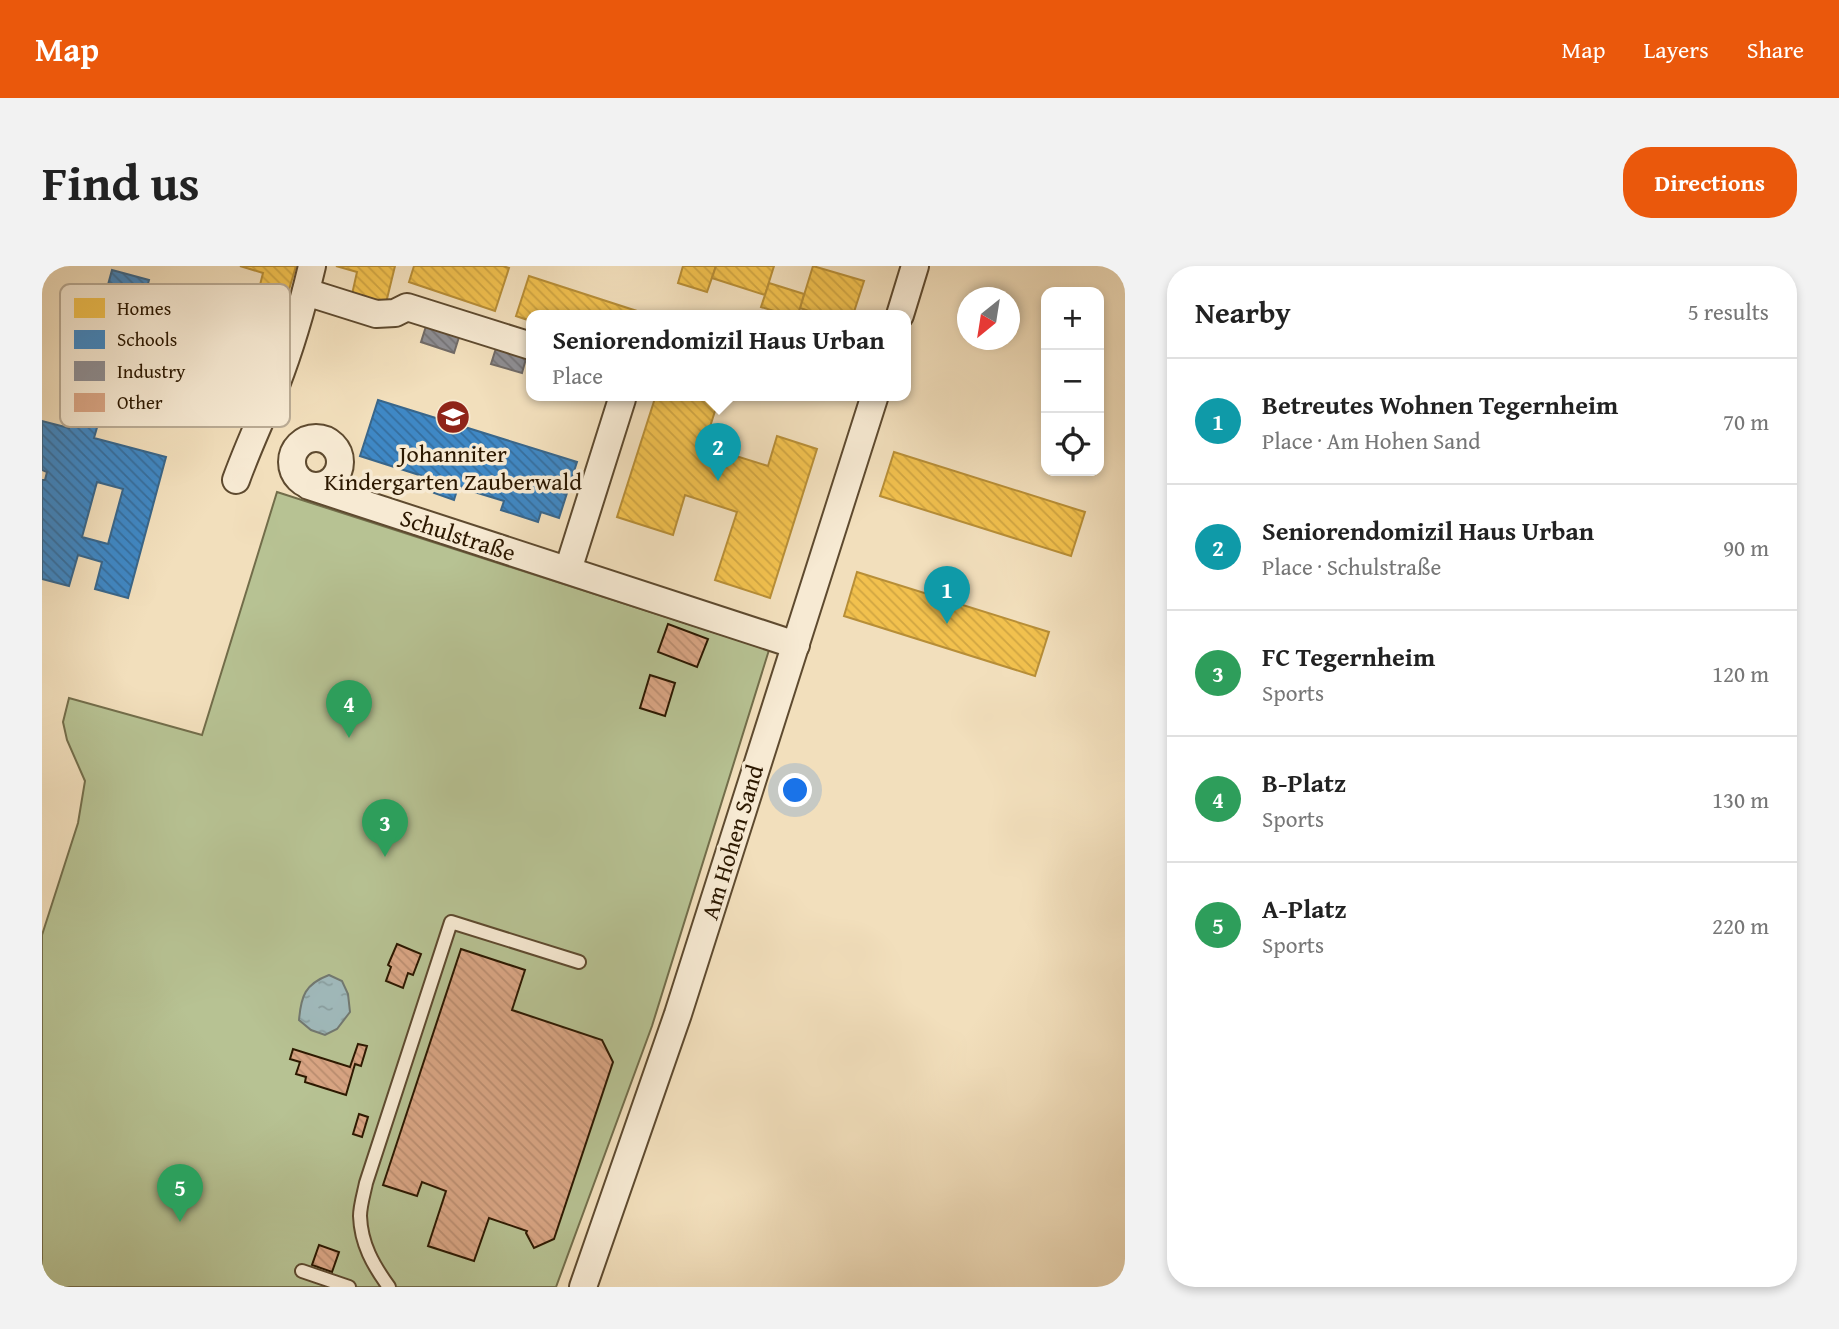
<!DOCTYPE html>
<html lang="en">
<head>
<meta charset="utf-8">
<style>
  body { margin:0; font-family:"Gentium Book Plus",serif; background:#f2f2f2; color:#222 }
  .controls { position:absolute; right:21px; top:21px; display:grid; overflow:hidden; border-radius:14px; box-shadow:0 4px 10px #0003 }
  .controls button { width:63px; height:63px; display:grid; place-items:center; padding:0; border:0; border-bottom:2px solid #e0e0e0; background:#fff; color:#222; font:35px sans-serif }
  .compass { position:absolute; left:915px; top:21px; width:63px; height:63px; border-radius:50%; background:#fff; box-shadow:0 4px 10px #0003; rotate:210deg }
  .you { position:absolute; left:754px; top:525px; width:24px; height:24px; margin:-18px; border:5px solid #fff; border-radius:50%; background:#1a73e8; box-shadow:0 0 0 10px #1a73e833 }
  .badge { display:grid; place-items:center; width:46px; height:46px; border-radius:50%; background:#ea580c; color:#fff; font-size:23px; font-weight:700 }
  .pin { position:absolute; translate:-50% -58px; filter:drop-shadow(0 2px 4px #0008) }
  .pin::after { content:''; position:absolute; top:37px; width:24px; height:21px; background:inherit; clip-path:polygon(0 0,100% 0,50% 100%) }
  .popup { position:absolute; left:484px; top:44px; width:385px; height:91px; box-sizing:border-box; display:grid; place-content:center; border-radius:14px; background:#fff; filter:drop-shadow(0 2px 5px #0005); font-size:23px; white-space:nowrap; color:#767676 }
  .popup b { font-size:26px; color:#222 }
  .popup::after { content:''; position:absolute; left:50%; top:100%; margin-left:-14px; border:14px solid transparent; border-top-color:#fff }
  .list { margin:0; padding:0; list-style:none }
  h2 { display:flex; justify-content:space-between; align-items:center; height:91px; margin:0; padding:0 28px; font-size:30px }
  h2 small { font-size:23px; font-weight:400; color:#767676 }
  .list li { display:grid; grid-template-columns:46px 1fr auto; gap:21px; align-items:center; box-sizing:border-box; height:126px; padding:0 28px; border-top:2px solid #e0e0e0 }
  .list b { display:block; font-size:26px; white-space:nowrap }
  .list p { margin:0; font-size:23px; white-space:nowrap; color:#767676 }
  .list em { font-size:23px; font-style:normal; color:#767676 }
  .icon { flex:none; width:38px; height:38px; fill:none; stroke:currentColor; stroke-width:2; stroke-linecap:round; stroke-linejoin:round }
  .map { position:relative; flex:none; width:1083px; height:1021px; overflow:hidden; border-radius:28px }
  header { display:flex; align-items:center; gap:42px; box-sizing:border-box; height:98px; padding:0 35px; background:#ea580c; color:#fff }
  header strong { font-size:33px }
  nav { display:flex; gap:38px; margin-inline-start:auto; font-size:24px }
  .intro { display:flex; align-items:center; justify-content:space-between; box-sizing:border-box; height:168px; padding:0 42px }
  h1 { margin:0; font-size:49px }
  .button { padding:18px 32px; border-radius:28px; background:#ea580c; color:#fff; font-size:24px; font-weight:700 }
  main { display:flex; gap:42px; padding:0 42px }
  aside { flex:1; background:#fff; border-radius:28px; box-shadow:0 4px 10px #0003 }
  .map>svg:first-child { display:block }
  .green { fill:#b7c293; stroke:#726d4a; stroke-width:2 }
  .water { fill:url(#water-ripples); stroke:#727971; stroke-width:2 }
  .homes { fill:url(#homes-back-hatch); stroke:#b78e37; stroke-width:2 }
  .schools { fill:url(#schools-back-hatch); stroke:#39668a; stroke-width:2; fill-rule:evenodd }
  .industry { fill:url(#industry-back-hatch); stroke:#706a66; stroke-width:2 }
  .building { fill:url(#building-back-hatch); stroke:#2c1800; stroke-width:2 }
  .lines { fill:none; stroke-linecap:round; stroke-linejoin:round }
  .service-casing { stroke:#5e4a2f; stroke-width:16 }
  .minor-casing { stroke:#5e4a2f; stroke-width:30 }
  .service { stroke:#f7ead3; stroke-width:12 }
  .minor { stroke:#f7ead3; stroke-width:26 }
  .labels { text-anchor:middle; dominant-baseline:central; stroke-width:7; stroke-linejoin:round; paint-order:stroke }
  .poi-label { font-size:24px; fill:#2c1800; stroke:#f7ead3 }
  .street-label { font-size:24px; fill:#2c1800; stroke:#f7ead3 }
  .key { fill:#f7ead3; stroke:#baab94; stroke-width:2 }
  .key-label { font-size:19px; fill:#2c1800 }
</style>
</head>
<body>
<header>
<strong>Map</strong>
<nav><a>Map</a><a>Layers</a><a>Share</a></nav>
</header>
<div class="intro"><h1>Find us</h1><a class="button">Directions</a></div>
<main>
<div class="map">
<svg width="1083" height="1021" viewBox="0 0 1083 1021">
  <defs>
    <pattern id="water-ripples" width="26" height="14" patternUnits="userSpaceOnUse" patternTransform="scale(1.75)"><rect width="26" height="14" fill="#a0babc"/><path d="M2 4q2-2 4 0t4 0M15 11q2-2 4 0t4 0" fill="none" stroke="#8a9fa0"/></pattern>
    <pattern id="homes-back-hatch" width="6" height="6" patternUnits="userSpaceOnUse" patternTransform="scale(1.75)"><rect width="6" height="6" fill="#f2c14e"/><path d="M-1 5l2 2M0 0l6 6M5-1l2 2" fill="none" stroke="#d0a542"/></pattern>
    <pattern id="schools-back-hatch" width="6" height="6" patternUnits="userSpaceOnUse" patternTransform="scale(1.75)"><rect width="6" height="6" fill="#3f88c5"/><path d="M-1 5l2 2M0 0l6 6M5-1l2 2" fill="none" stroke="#356e9e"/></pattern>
    <pattern id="industry-back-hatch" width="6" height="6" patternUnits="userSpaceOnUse" patternTransform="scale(1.75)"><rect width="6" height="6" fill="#8d8d92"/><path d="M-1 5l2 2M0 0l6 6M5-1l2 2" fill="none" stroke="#737275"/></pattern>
    <pattern id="building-back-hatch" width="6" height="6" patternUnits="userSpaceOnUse" patternTransform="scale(1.75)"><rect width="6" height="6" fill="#d9a584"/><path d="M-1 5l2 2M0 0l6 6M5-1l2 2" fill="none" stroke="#ba8d70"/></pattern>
  </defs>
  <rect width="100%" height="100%" fill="#f2dfbc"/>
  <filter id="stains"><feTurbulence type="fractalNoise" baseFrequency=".00286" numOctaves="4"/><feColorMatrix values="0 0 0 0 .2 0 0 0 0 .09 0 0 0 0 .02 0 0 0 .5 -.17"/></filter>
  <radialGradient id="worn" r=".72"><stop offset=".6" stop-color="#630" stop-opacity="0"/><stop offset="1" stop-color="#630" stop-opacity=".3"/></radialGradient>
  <polygon class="green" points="235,226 727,384 610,760 514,1021 0,1021 0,669 36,557 43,515 25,474 21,456 27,432 160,469"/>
  <path class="water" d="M287,709L300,715L306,728L308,746L295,763L283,769L269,764L257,754C259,730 263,718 287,709Z"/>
  <g class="homes">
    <polygon points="198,0 254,0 246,27 218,19 221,7"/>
    <polygon points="294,0 353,0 343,41 309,33 315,6"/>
    <polygon points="372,0 461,0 467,2 453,45 367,16"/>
    <polygon points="641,0 674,0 665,26 636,17"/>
    <polygon points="674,0 732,0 723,29 670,12"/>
    <polygon points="771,0 822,15 811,49 779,49 758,42"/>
    <polygon points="487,10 598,46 597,49 489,49 489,55 474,50"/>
    <polygon points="727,17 762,28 756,49 745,49 719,41"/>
    <polygon points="614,129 678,129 662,180 726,200 735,170 775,183 728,332 673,314 695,246 643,229 631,269 575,251"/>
    <polygon points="852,186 1043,246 1029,290 838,230"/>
    <polygon points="815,306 1007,366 993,410 802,350"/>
  </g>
  <g class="schools">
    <path d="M70,4L107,14L71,147L60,144L52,172L124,191L86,332L53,323L60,296L36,289L27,320L0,313V214H3L5,206L0,204V155L27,162ZM55,216L81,223L66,278L40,271Z"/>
    <polygon points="336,134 535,196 517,252 499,246 496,256 459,244 462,235 416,221 412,234 392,227 396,215 318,190"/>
  </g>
  <g class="industry">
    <polygon points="385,57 418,68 412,87 379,76"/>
    <polygon points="455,79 485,89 480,107 449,98"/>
  </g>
  <g class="building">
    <polygon points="626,358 666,373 655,401 616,386"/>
    <polygon points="608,409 633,417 623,450 598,442"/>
    <polygon points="355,678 379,688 371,709 366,707 361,722 344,715 349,701 346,699"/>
    <polygon points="419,683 483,704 470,744 560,774 571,796 512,973 492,982 484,967 485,965 447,952 432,995 386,980 404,925 380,916 375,930 341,919"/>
    <polygon points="316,778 325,780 319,800 313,798 304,829 263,816 264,811 254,808 258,796 248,793 251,783 308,801"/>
    <polygon points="317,848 326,851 320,871 311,868"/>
    <polygon points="277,979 297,986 290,1006 270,999"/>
  </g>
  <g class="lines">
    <g class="service-casing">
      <g id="service">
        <polyline points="260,1005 307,1021"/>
        <path d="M347,1021C331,999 319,978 318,950C318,940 322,927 324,917L409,656L537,696"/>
      </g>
    </g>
    <g class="minor-casing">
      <g id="minor">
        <polyline points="264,26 334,48 353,47 365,41 489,80"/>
        <polyline points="858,49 873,0"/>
        <circle cx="274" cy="196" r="24"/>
        <path d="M194,214C206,181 220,150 234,119C248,83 261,38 270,0"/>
        <polyline points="267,220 754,379"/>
        <polyline points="526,304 580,133 579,129"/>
        <polyline points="541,1021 636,748 833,129"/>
      </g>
    </g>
    <use href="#service" class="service"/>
    <use href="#minor" class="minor"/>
  </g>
  <defs>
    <g id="school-disc" transform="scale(1.75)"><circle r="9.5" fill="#8f2418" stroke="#f7ead3"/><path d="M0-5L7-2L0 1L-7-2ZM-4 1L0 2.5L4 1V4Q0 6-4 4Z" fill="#fff"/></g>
  </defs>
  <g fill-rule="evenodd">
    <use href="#school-disc" x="411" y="151"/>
  </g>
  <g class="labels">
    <g class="poi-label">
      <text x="411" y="187">Johanniter<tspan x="411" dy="28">Kindergarten Zauberwald</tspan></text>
    </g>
    <g class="street-label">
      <text transform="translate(416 269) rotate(18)">Schulstraße</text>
      <text transform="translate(690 576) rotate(-73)">Am Hohen Sand</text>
    </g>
  </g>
  <rect x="18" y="18" width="230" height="143" rx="10" class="key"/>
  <rect x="32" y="32" width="31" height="20" fill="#f2c14e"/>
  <rect x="32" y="64" width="31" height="19" fill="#3f88c5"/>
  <rect x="32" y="95" width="31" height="20" fill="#8d8d92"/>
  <rect x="32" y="127" width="31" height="19" fill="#d9a584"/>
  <g class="key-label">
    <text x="75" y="49">Homes</text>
    <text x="75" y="80">Schools</text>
    <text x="75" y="112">Industry</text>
    <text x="75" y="143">Other</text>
  </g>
  <rect width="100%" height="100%" filter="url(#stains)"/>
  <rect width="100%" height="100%" fill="url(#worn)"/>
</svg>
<div class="controls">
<button>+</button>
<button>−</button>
<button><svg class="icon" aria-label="locate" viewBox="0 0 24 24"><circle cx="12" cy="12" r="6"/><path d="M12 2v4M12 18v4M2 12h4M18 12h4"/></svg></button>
</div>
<svg class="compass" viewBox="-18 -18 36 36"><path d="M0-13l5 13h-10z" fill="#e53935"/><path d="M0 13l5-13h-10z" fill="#767676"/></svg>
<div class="you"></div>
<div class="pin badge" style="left:905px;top:358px;background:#0f9aa8">1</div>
<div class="pin badge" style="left:676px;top:215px;background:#0f9aa8">2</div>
<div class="popup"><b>Seniorendomizil Haus Urban</b>Place</div>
<div class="pin badge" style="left:343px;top:591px;background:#2e9e5b">3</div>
<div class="pin badge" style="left:307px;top:472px;background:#2e9e5b">4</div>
<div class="pin badge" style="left:138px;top:956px;background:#2e9e5b">5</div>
</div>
<aside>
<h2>Nearby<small>5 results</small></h2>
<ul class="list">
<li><span class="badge" style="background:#0f9aa8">1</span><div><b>Betreutes Wohnen Tegernheim</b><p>Place · Am Hohen Sand</p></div><em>70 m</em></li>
<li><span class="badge" style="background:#0f9aa8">2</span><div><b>Seniorendomizil Haus Urban</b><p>Place · Schulstraße</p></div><em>90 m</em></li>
<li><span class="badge" style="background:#2e9e5b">3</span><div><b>FC Tegernheim</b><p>Sports</p></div><em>120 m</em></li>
<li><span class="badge" style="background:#2e9e5b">4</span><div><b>B-Platz</b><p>Sports</p></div><em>130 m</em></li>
<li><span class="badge" style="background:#2e9e5b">5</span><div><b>A-Platz</b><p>Sports</p></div><em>220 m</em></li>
</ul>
</aside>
</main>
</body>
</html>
